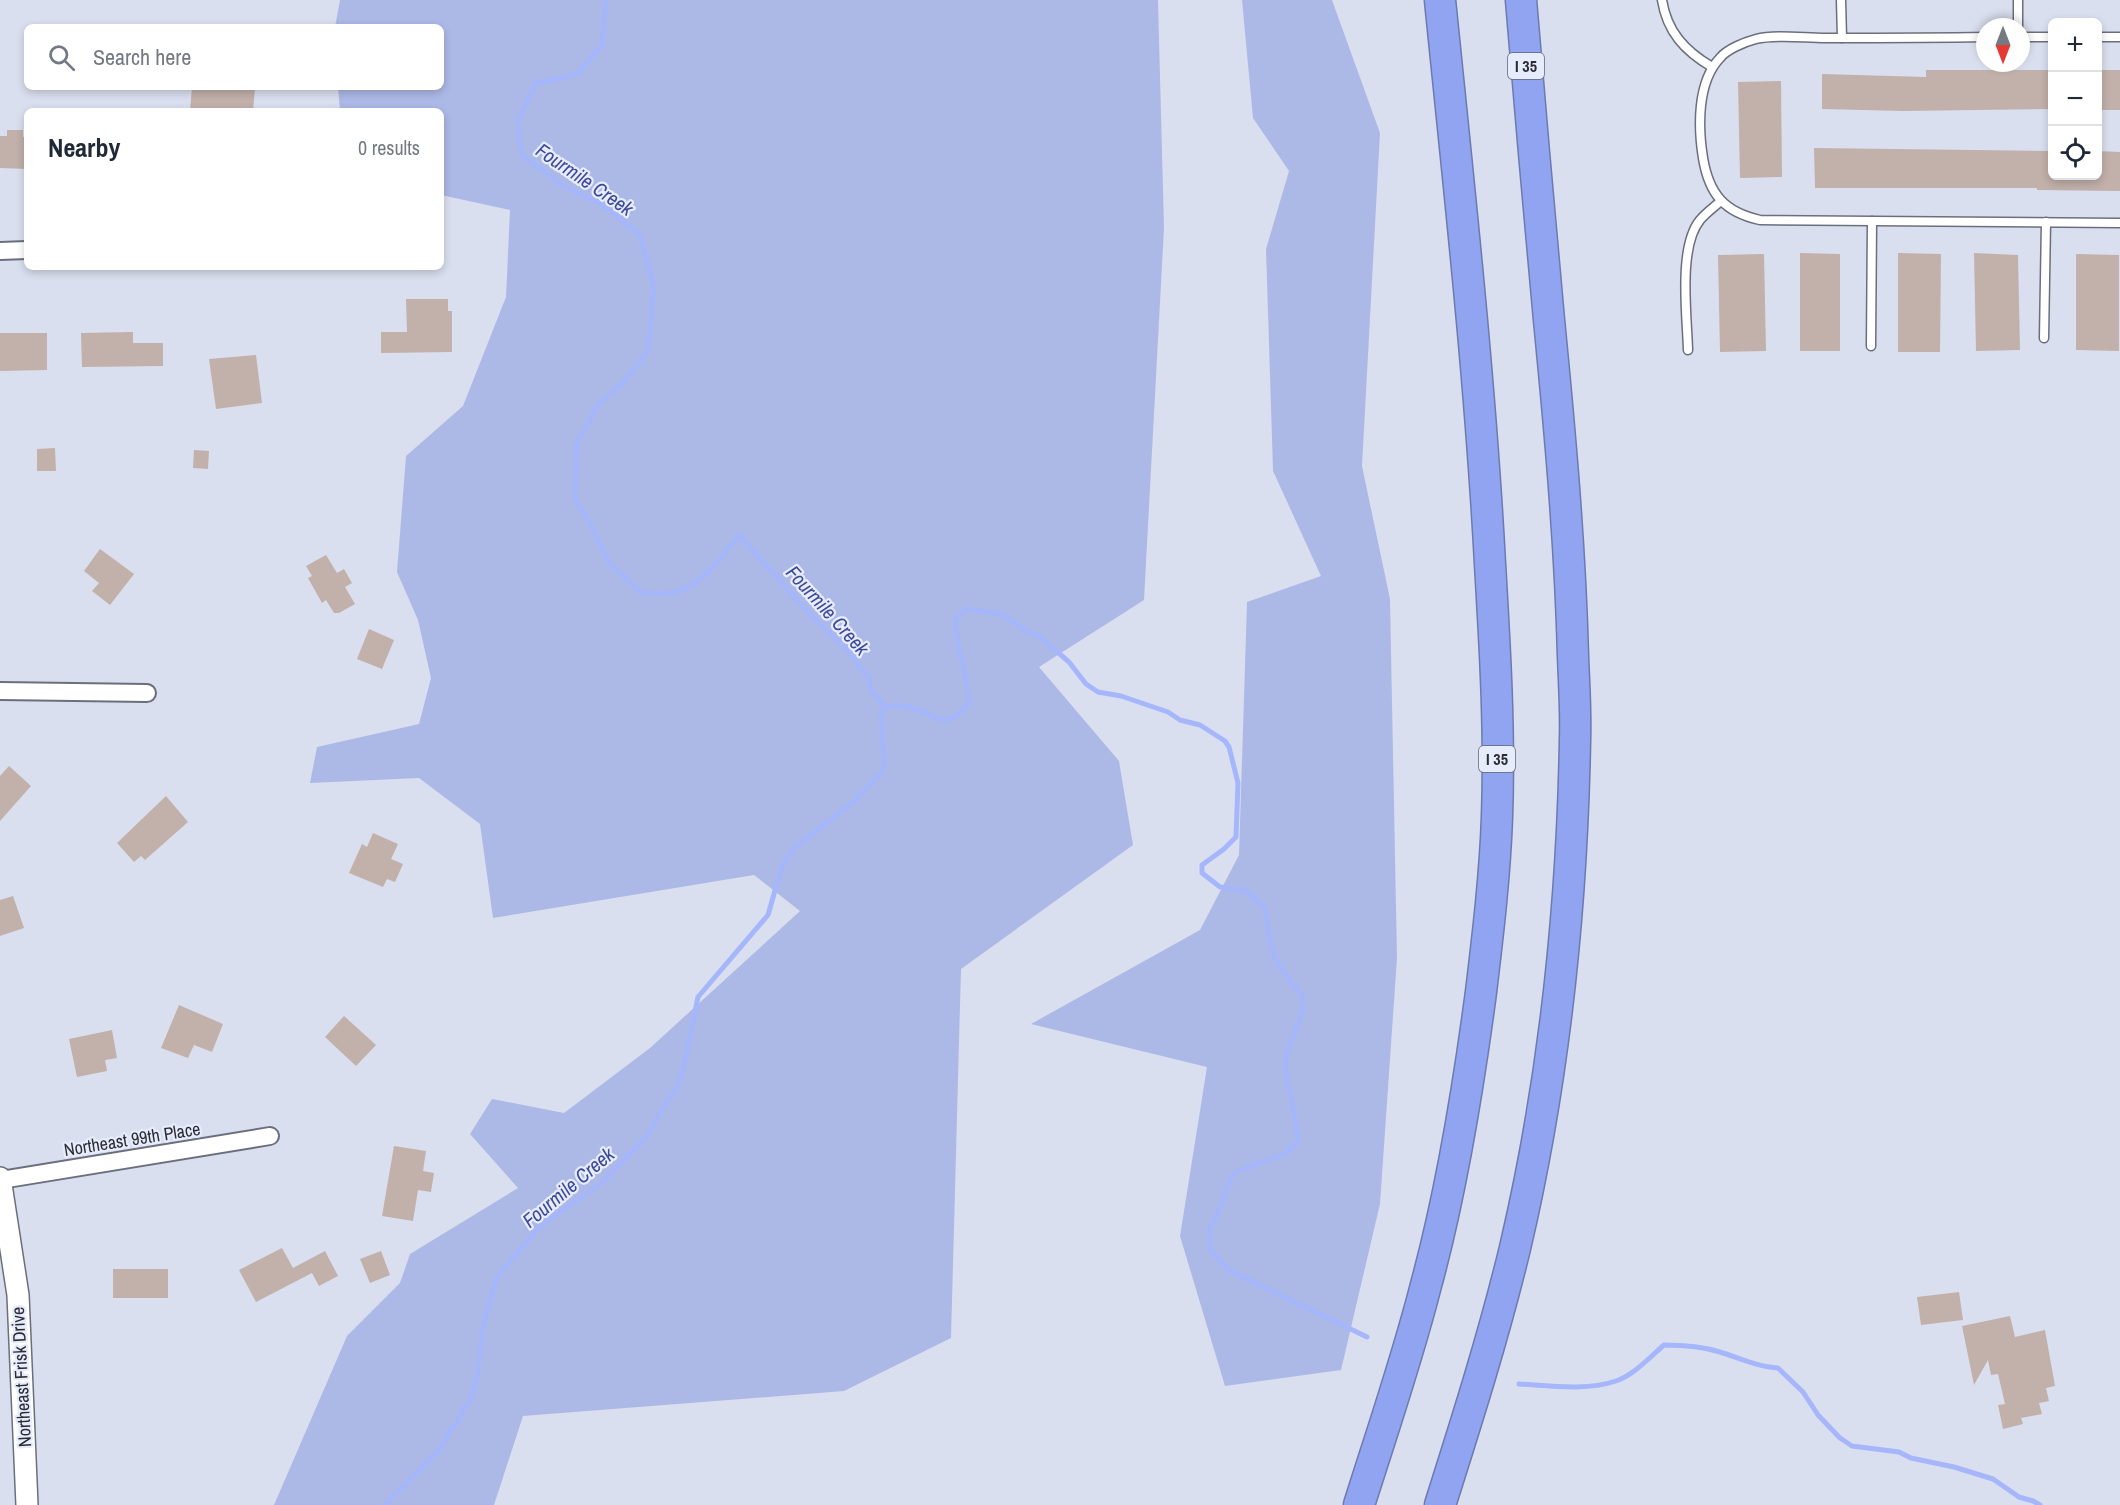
<!DOCTYPE html>
<html lang="en">
<head>
<meta charset="utf-8">
<style>
  body { margin:0; font-family:"Archivo Narrow",sans-serif; background:#f6f6f7; color:#1f2937 }
  .controls { position:absolute; right:18px; top:18px; display:grid; overflow:hidden; border-radius:9px; box-shadow:0 3px 9px #0003 }
  .controls button { width:54px; height:54px; display:grid; place-items:center; padding:0; border:0; border-bottom:2px solid #e0e1e3; background:#fff; color:#1f2937; font:30px sans-serif }
  .compass { position:absolute; left:1976px; top:18px; width:54px; height:54px; border-radius:50%; background:#fff; box-shadow:0 3px 9px #0003; rotate:180deg }
  .list { margin:0; padding:0; list-style:none }
  h2 { display:flex; justify-content:space-between; align-items:center; height:78px; margin:0; padding:0 24px; font-size:26px }
  h2 small { font-size:20px; font-weight:400; color:#747a83 }
  .icon { flex:none; width:33px; height:33px; fill:none; stroke:currentColor; stroke-width:2; stroke-linecap:round; stroke-linejoin:round }
  .map { position:relative; flex:none; width:2120px; height:1505px; overflow:hidden }
  .search { position:absolute; background:#fff; box-shadow:0 3px 9px #0003; left:24px; top:24px; width:420px; height:66px; display:flex; align-items:center; gap:15px; box-sizing:border-box; padding:0 21px; border-radius:9px; color:#747a83; font-size:22px }
  .panel { position:absolute; background:#fff; box-shadow:0 3px 9px #0003; left:24px; top:108px; width:420px; height:162px; border-radius:9px }
  .map>svg:first-child { display:block }
  .green { fill:#acb9e6 }
  .lines { fill:none; stroke-linecap:round; stroke-linejoin:round }
  .stream { stroke:#a5b6fb; stroke-width:5 }
  .building { fill:#c2b0aa }
  .service-casing { stroke:#6b6f7d; stroke-width:11 }
  .minor-casing { stroke:#6b6f7d; stroke-width:20 }
  .tertiary-casing { stroke:#6b6f7d; stroke-width:24 }
  .motorway-casing { stroke:#6d7aae; stroke-width:33 }
  .service { stroke:#fff; stroke-width:8 }
  .minor { stroke:#fff; stroke-width:16 }
  .tertiary { stroke:#fff; stroke-width:21 }
  .motorway { stroke:#91a4f1; stroke-width:30 }
  .labels { text-anchor:middle; dominant-baseline:central; stroke-width:4.5; stroke-linejoin:round; paint-order:stroke }
  .shield { fill:#e7ecfd; stroke:#636670; stroke-width:1.5 }
  .shield-label { font-size:16px; font-weight:bold; fill:#2b2d33 }
  .street-label { font-size:18px; fill:#2b2d33; stroke:#e7ecfd }
  .water-label { font-size:20px; font-style:italic; fill:#3d4a9a; stroke:#e7ecfd }
</style>
</head>
<body>
<div class="map">
<svg width="2120" height="1505" viewBox="0 0 2120 1505">
  <rect width="100%" height="100%" fill="#dadfef"/>
  <g class="green">
    <polygon points="340,0 1158,0 1164,228 1144,600 1039,667 1119,761 1133,845 961,969 951,1338 844,1391 523,1416 494,1505 274,1505 347,1336 400,1283 410,1254 518,1188 470,1134 492,1099 564,1113 650,1048 800,911 754,875 493,918 480,824 419,778 310,783 317,747 419,724 431,678 418,620 397,572 406,456 463,406 506,297 510,210 441,195 441,111 340,111 338,87 441,87 441,27 335,27"/>
    <polygon points="1242,0 1332,0 1380,133 1362,466 1390,599 1397,958 1380,1204 1341,1370 1225,1386 1180,1236 1207,1067 1031,1024 1200,930 1239,855 1247,602 1321,576 1273,471 1266,249 1289,171 1253,118"/>
  </g>
  <g class="lines">
    <g class="stream">
      <path d="M606,0L602,45L577,74L535,84L518,120L522,155L565,187L601,204L640,235L654,287L648,351L624,382L597,406L577,443L575,498L593,529L609,563L642,593C653,593 666,594 676,592C703,584 722,556 739,535L807,611L848,651L869,679L870,689L885,707"/>
      <path d="M885,707C899,704 915,708 927,714C935,717 941,721 950,719C957,717 963,709 969,704C968,675 956,648 955,619L965,609L1002,614L1028,632L1039,636L1069,662L1086,684L1098,692L1121,696L1168,712L1180,720L1200,725L1225,741L1229,747L1238,783L1236,837L1224,849L1202,865V873L1220,887L1247,891L1265,909L1270,941L1276,961L1301,995L1303,1010L1287,1052L1285,1066L1299,1141L1284,1154L1238,1171L1230,1179L1220,1209L1210,1228V1250L1229,1270L1367,1337"/>
      <path d="M1519,1384C1551,1386 1586,1391 1616,1381C1634,1375 1650,1357 1664,1345C1683,1345 1701,1346 1720,1352C1739,1358 1758,1367 1778,1368L1803,1392L1818,1415L1840,1438L1852,1446L1899,1452L1911,1458L1954,1467L1993,1479L2019,1497L2033,1501L2040,1505"/>
      <polyline points="385,1505 440,1449 450,1431 460,1419 461,1412 470,1401 476,1382 485,1317 497,1277 540,1226 603,1182 647,1136 667,1101 677,1088 683,1070 698,997 768,915 782,866 794,848 852,803 882,772 884,764 881,713 885,707"/>
    </g>
  </g>
  <g class="building">
    <polygon points="1926,70 2052,70 2052,109 1903,111 1822,109 1822,74 1926,77"/>
    <rect x="2097" y="70" width="23" height="40"/>
    <polygon points="1781,81 1782,177 1740,178 1738,82"/>
    <polygon points="192,87 255,87 253,111 190,111"/>
    <polygon points="7,130 23,130 23,137 27,137 27,169 0,168 0,136 7,136"/>
    <polygon points="1814,148 2052,151 2052,176 2097,176 2097,151 2120,152 2120,191 2037,190 2037,188 1815,188"/>
    <polygon points="1800,253 1840,254 1840,351 1800,351"/>
    <polygon points="1898,253 1941,254 1940,352 1898,352"/>
    <polygon points="1974,253 2018,255 2020,350 1976,351"/>
    <polygon points="1764,254 1766,351 1720,352 1718,255"/>
    <polygon points="2076,254 2119,255 2119,351 2076,350"/>
    <polygon points="406,299 448,299 448,311 452,311 452,352 381,353 381,332 407,332"/>
    <polygon points="133,332 133,343 163,343 163,366 82,367 81,333"/>
    <polygon points="0,333 47,333 47,370 0,371"/>
    <polygon points="256,355 262,403 216,409 209,359"/>
    <polygon points="55,448 56,471 37,471 37,449"/>
    <polygon points="194,450 209,451 208,469 193,468"/>
    <polygon points="100,549 134,574 110,605 92,591 99,583 84,571"/>
    <polygon points="326,555 337,573 344,569 352,583 345,587 355,604 339,613 334,613 326,600 322,603 308,578 312,576 306,566"/>
    <polygon points="369,629 394,640 382,669 357,659"/>
    <polygon points="9,766 31,786 0,821 0,776"/>
    <polygon points="166,796 188,822 145,860 141,856 134,862 117,843"/>
    <polygon points="373,833 398,844 391,859 403,864 395,882 387,879 383,887 349,873 362,844 367,847"/>
    <polygon points="13,896 24,928 0,936 0,900"/>
    <polygon points="179,1005 223,1024 212,1052 194,1045 188,1058 161,1048"/>
    <polygon points="344,1016 376,1045 356,1066 325,1037"/>
    <polygon points="112,1030 117,1058 105,1060 107,1071 77,1077 69,1039"/>
    <polygon points="394,1146 426,1151 423,1171 434,1173 431,1192 418,1190 413,1221 382,1216"/>
    <polygon points="282,1248 293,1268 325,1251 338,1276 319,1286 312,1273 256,1302 239,1270"/>
    <polygon points="381,1251 390,1275 370,1283 360,1259"/>
    <rect x="113" y="1269" width="55" height="29"/>
    <polygon points="1959,1292 1963,1320 1921,1325 1917,1297"/>
    <polygon points="2010,1316 2015,1337 2045,1330 2055,1386 2046,1388 2049,1401 2039,1403 2042,1414 2021,1418 2023,1424 2003,1429 1998,1405 2005,1404 1998,1374 1991,1375 1988,1360 1974,1385 1962,1326"/>
  </g>
  <g class="lines">
    <g class="service-casing">
      <g id="service">
        <path d="M1662,0C1667,32 1685,51 1712,67"/>
        <polyline points="1841,0 1842,38"/>
        <polyline points="2018,27 2018,0"/>
        <path d="M1985,37C1932,38 1878,38 1825,38C1804,38 1775,34 1756,39C1745,42 1727,49 1720,58C1697,82 1698,127 1703,158C1709,194 1724,212 1760,220L2120,223"/>
        <polyline points="2021,37 2052,37"/>
        <polyline points="2098,37 2120,37"/>
        <polyline points="2044,338 2046,222"/>
        <polyline points="1871,346 1872,221"/>
        <path d="M1688,350C1687,315 1678,247 1700,220C1706,213 1714,207 1721,201"/>
      </g>
    </g>
    <g class="minor-casing">
      <g id="minor">
        <polyline points="0,251 27,250"/>
        <polyline points="0,691 147,693"/>
        <polyline points="1,1180 270,1136"/>
      </g>
    </g>
    <g class="tertiary-casing">
      <polyline id="tertiary" points="0,1178 18,1295 27,1505"/>
    </g>
    <g class="motorway-casing">
      <g id="motorway">
        <path d="M1359,1505C1382,1432 1407,1360 1426,1285C1452,1190 1468,1090 1481,992C1488,934 1495,875 1497,817C1500,733 1495,648 1490,564C1480,376 1459,188 1440,0"/>
        <path d="M1440,1505C1467,1420 1494,1335 1515,1248C1554,1082 1572,910 1575,740C1576,712 1574,684 1573,656C1570,543 1560,432 1549,320C1539,213 1530,107 1521,0"/>
      </g>
    </g>
    <use href="#service" class="service"/>
    <use href="#minor" class="minor"/>
    <use href="#tertiary" class="tertiary"/>
    <use href="#motorway" class="motorway"/>
  </g>
  <g class="labels">
    <g class="shield">
      <rect x="1508" y="53" width="36" height="26" rx="4.5"/>
      <rect x="1479" y="746" width="36" height="26" rx="4.5"/>
    </g>
    <g class="shield-label">
      <text x="1526" y="66">I 35</text>
      <text x="1497" y="759">I 35</text>
    </g>
    <g class="street-label">
      <text transform="translate(132 1139) rotate(-9)">Northeast 99th Place</text>
      <text transform="translate(21 1377) rotate(-93)">Northeast Frisk Drive</text>
    </g>
    <g class="water-label">
      <text transform="translate(585 179) rotate(34)">Fourmile Creek</text>
      <text transform="translate(828 610) rotate(48)">Fourmile Creek</text>
      <text transform="translate(568 1187) rotate(-40)">Fourmile Creek</text>
    </g>
  </g>
</svg>
<div class="controls">
<button>+</button>
<button>−</button>
<button><svg class="icon" aria-label="locate" viewBox="0 0 24 24"><circle cx="12" cy="12" r="6"/><path d="M12 2v4M12 18v4M2 12h4M18 12h4"/></svg></button>
</div>
<svg class="compass" viewBox="-18 -18 36 36"><path d="M0-13l5 13h-10z" fill="#e53935"/><path d="M0 13l5-13h-10z" fill="#747a83"/></svg>
<div class="search"><svg class="icon" aria-label="search" viewBox="0 0 24 24"><circle cx="10" cy="10" r="6"/><path d="M15 15l6 6"/></svg>Search here</div>
<section class="panel">
<h2>Nearby<small>0 results</small></h2>
<ul class="list">
</ul>
</section>
</div>
</body>
</html>
